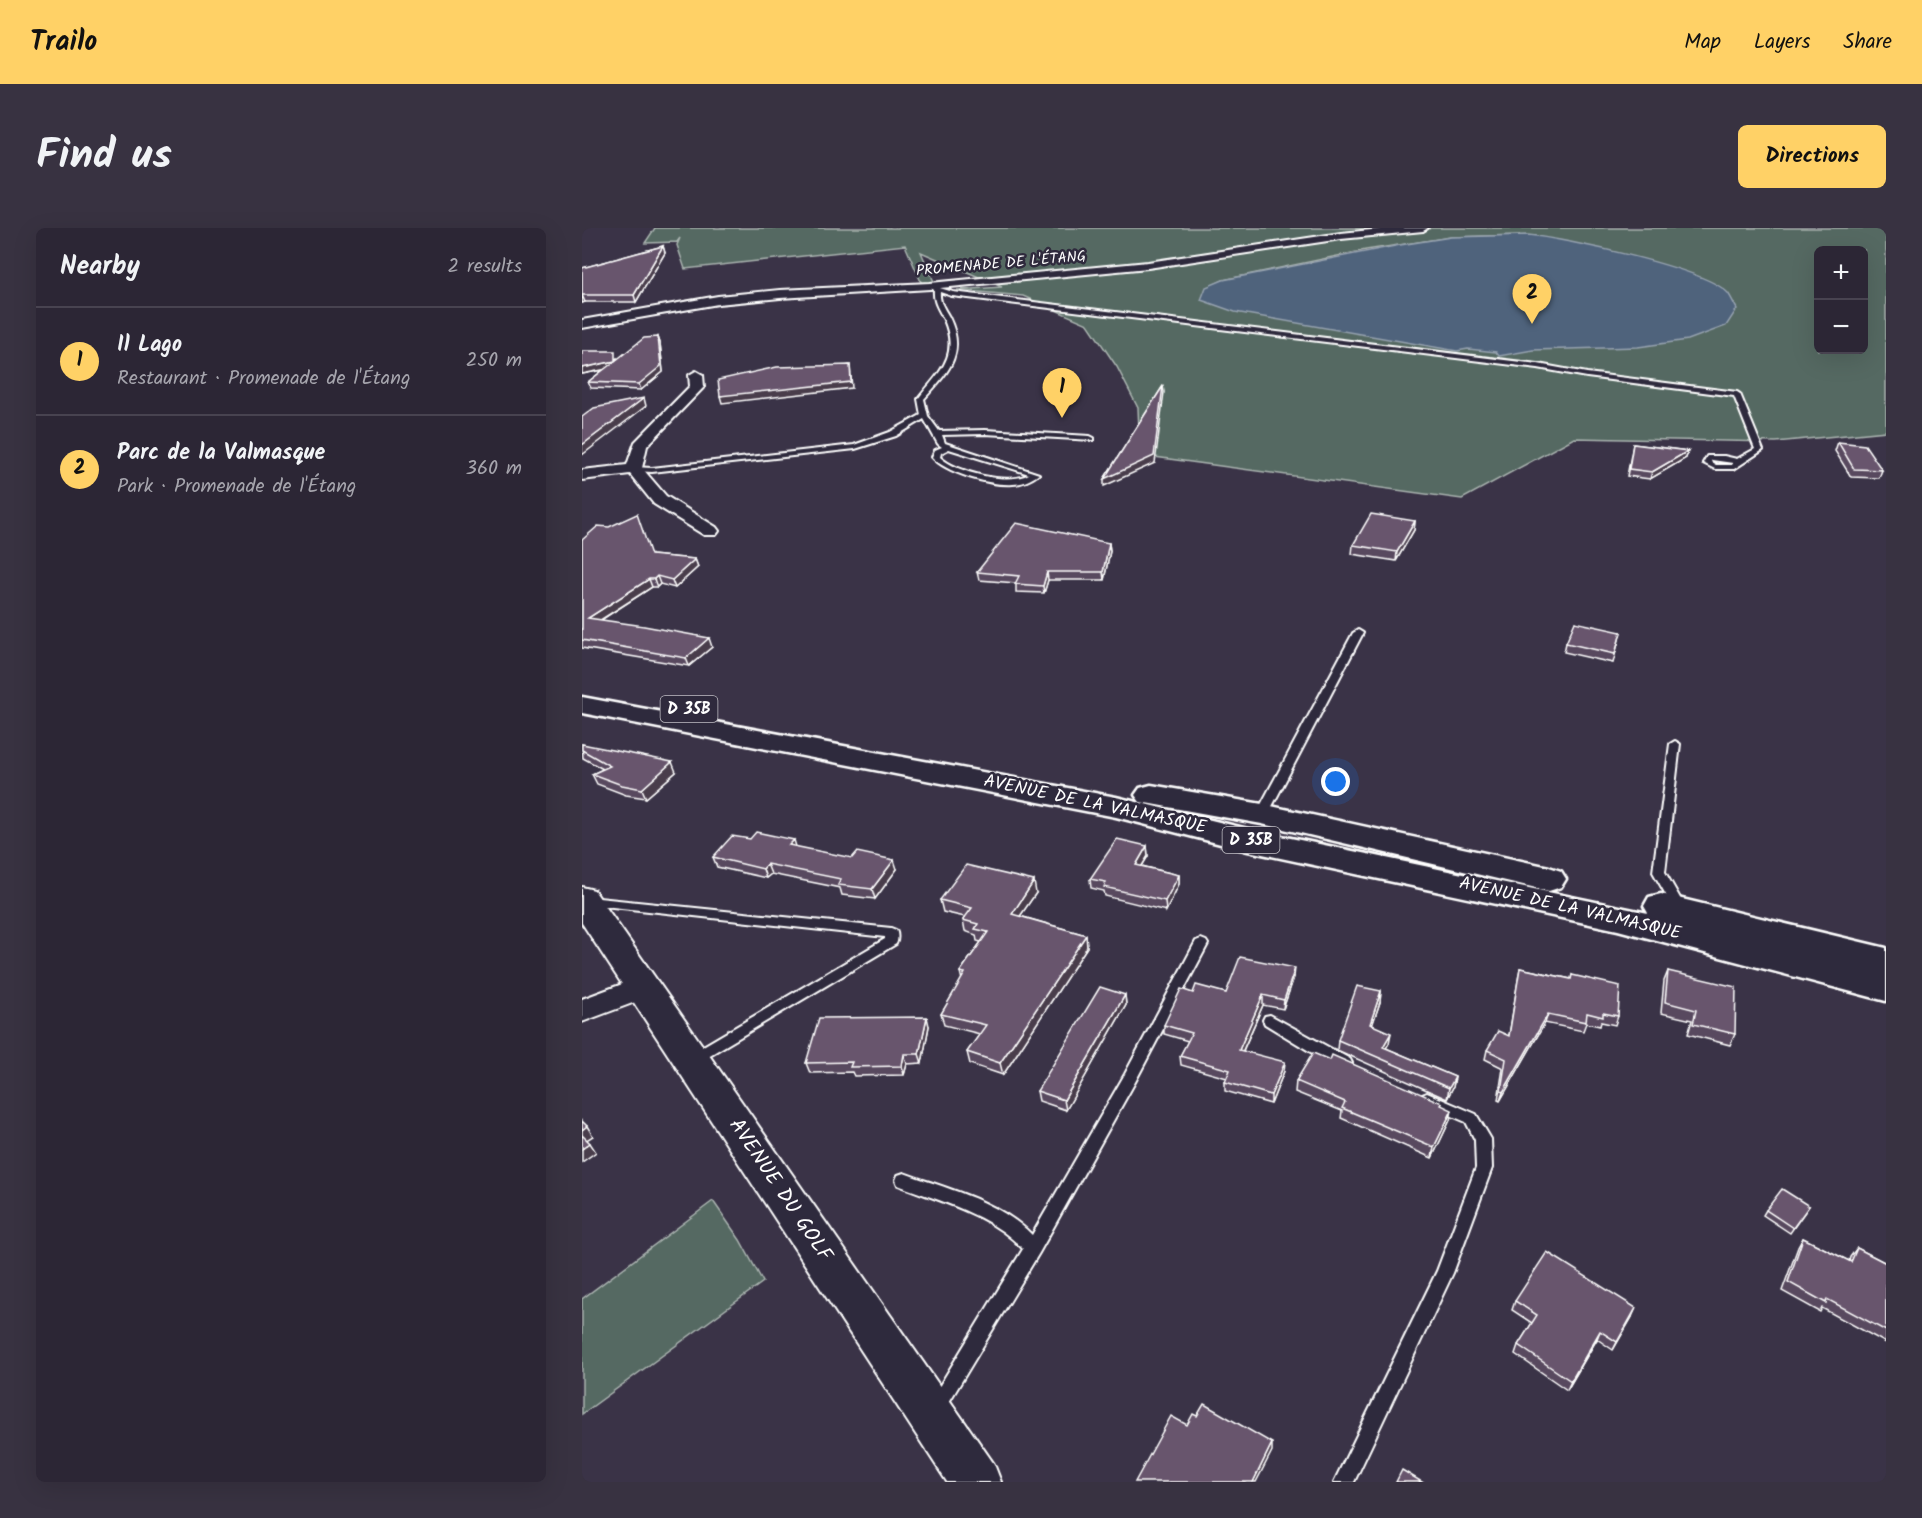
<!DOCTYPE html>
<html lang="en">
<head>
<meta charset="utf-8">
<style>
  body { margin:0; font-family:Kalam,sans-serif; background:#383241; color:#f1f3f6 }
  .controls { position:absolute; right:18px; top:18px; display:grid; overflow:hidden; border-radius:9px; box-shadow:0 6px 24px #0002 }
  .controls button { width:54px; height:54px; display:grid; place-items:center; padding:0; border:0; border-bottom:2px solid #484350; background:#2c2635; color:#f1f3f6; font:30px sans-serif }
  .you { position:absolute; left:754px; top:554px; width:21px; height:21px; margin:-15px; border:4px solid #fff; border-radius:50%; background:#1a73e8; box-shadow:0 0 0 9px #1a73e833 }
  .badge { display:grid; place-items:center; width:39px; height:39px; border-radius:50%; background:#ffd166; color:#111; font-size:20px; font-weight:700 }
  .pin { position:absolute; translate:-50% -50px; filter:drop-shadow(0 2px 3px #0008) }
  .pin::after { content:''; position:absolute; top:32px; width:21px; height:18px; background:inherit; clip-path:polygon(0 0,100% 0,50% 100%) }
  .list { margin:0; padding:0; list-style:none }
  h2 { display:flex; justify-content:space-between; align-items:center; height:78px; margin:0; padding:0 24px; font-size:26px }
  h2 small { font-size:20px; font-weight:400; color:#a6a5ad }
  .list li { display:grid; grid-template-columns:39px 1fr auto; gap:18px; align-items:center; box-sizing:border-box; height:108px; padding:0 24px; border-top:2px solid #484350 }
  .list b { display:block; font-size:22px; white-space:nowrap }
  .list p { margin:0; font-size:20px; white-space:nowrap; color:#a6a5ad }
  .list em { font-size:20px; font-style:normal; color:#a6a5ad }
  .map { position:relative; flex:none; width:1304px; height:1254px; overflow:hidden; border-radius:9px }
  header { display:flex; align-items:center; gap:36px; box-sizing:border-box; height:84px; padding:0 30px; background:#ffd166; color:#111 }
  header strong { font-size:28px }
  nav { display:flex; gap:33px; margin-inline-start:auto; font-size:21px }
  .intro { display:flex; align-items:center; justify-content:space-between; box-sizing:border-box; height:144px; padding:0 36px }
  h1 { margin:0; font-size:42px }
  .button { padding:15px 27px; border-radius:9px; background:#ffd166; color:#111; font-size:21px; font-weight:700 }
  main { display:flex; gap:36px; padding:0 36px }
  aside { flex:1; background:#2c2635; border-radius:9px; box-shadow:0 6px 24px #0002 }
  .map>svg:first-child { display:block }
  .green { fill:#556962; stroke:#aab4b0; stroke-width:1.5; fill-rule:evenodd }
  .water { fill:#50647b; stroke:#96a2b0; stroke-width:1.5 }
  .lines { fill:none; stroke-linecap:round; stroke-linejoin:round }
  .service-casing { stroke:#fff; stroke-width:4 }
  .minor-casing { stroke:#fff; stroke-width:4 }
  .tertiary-casing { stroke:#fff; stroke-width:4 }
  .primary-casing { stroke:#fff; stroke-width:5 }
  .service { fill:#2f2a3d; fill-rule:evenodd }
  .minor { fill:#2f2a3d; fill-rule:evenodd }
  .tertiary { fill:#2f2a3d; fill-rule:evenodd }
  .primary { fill:#2f2a3d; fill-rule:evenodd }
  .wall { fill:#59495e; stroke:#fff; stroke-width:1.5 }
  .shaded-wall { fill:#493c4c; stroke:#fff; stroke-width:1.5 }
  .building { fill:#68556d; stroke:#fff; stroke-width:1.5 }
  .labels { text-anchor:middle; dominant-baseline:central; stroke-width:5; stroke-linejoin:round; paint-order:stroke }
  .far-street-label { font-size:15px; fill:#fff; stroke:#2f2a3d }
  .shield { fill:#2f2a3d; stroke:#c1bfc5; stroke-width:1.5 }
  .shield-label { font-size:16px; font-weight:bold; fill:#fff }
  .street-label { font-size:18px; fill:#fff; stroke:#2f2a3d }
  .near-street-label { font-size:21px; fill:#fff; stroke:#2f2a3d }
</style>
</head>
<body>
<header>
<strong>Trailo</strong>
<nav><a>Map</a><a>Layers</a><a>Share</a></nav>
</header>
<div class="intro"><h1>Find us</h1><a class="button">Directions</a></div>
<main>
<aside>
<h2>Nearby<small>2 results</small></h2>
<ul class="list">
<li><span class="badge">1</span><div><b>Il Lago</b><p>Restaurant · Promenade de l'Étang</p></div><em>250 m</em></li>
<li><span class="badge">2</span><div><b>Parc de la Valmasque</b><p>Park · Promenade de l'Étang</p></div><em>360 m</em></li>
</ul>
</aside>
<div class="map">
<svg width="1304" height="1254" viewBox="0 0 1304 1254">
  <rect width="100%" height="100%" fill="#3a3347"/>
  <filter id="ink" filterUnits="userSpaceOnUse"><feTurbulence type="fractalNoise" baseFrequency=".0167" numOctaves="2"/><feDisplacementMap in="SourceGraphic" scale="12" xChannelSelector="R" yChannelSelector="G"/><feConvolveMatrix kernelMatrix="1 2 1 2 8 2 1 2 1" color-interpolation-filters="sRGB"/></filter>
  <g filter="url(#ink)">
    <g class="green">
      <path d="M73,0H1304V203L1194,214L992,210L880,271L558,227L556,180L535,139L506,96L441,68L375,62L420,59L339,24L353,56H340L323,17L103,41L95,17L98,10L95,14L63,15ZM938,7L631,57L641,52L784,22L869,9ZM1236,22H1282V122H1236Z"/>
      <polygon points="131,973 158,1012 181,1054 0,1186 0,1071"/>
    </g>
    <path class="water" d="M946,7C983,11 1123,40 1146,65C1149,69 1152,76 1155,81L1144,98L1106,112L1056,119L951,122L917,128L914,124L886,121L875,123L653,84L619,72L624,59L641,52L818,17L869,9Z"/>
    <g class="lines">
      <g class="service-casing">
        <g id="service">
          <path d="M348,57L371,64L956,136L1005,145L1155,164L1158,166L1181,222L1152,241H1133L1121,235L1125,228H1142L1155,231L1173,221L1152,168L1005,149L956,140L370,68L358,64C357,74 362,80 367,89C385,126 366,144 342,171L346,188L357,203L403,202L508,208L512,210L511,212L403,206L360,207L363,215L457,246C449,252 440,256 431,256C410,258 364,245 350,229L353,222L360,219L356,216L342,191L314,208L273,221L70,244L52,243L48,241L52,239L70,240L272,217L308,204L339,187L336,171C357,144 378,129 362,92C357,81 351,75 352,62L348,59ZM367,221L447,246C426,258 373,244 358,229L359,225ZM1130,232L1151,235L1150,237H1134L1129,234Z"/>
          <polygon points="776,402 781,405 686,586 680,590 676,589 674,586 771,405"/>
          <polygon points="1093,513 1098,516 1083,644 1099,672 1097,684 1089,684 1087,672 1071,644 1088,516"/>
          <path d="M7,669L309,700L314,702C316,706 316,712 314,716L111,837L106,835L104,831L106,827L303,711V709L3,676L1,673L3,670Z"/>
          <path d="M619,711L624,713L626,716L553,854L457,1025L361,1184L355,1187L349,1184L346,1178L349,1172L441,1021C408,986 360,974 316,957L314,952L316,947L322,945C365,961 417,973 450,1007L543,846L614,713Z"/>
          <polygon points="688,787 768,831 770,835 768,839 763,841 737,829 683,796 681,792 683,788"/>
          <polygon points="845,865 894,886 909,911 910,940 871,1045 772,1254 752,1254 855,1043 894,940 893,912 884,894 840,875 838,871 840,867"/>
        </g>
      </g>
      <g class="minor-casing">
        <g id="minor">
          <polygon points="809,0 846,0 841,3 759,11 566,40 348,61 198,70 136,76 0,100 0,92 136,68 198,62 348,55 566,34 759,5"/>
          <polygon points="114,143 121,147 122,159 65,218 60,240 84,268 134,299 137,303 134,307 122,307 72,276 48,246 0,252 0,242 45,237 53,214 108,158 107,147"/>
          <polygon points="62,748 72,751 76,759 72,767 0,794 0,771"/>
        </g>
      </g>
      <g class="tertiary-casing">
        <polygon id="tertiary" points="0,659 12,662 412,1236 419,1254 365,1254 0,695"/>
      </g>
      <g class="primary-casing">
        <g id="primary">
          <polygon points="0,469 534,569 666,601 1066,685 1062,678 1067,669 1079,666 1304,720 1304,773 1036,702 666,623 534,589 0,485"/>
          <polygon points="569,557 680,576 967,639 979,643 984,651 979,659 967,663 680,596 558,574 553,567 558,560"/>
        </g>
      </g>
      <use href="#service" class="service"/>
      <use href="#minor" class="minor"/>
      <use href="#tertiary" class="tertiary"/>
      <use href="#primary" class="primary"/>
    </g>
    <g class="wall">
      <polygon points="81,18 83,25 54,74 3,74 0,75 0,40"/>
      <polygon points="76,109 78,115 81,144 59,162 9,160 6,154 21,142 0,146 35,130 35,132"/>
      <polygon points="1256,214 1300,242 1297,250 1269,249 1253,223"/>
      <polygon points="1051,216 1106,223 1104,230 1068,251 1045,248"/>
      <polygon points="833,293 832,302 814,333 770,326 771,317"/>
      <polygon points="0,312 69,327 113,331 116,339 93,360 78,356 75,359 70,359 19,392 130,419 107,438 0,420"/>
      <polygon points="527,315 528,323 522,352 466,352 462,365 434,364 434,355 397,352 395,344"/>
      <polygon points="1039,404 1031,435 982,424 984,415"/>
      <polygon points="0,516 94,544 64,570 44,567 15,556 10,546 21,541 1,530"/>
      <polygon points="168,611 214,619 315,641 293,671 260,667 258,660 189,646 184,650 135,639 131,629"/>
      <polygon points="565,618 566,628 560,638 597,647 597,656 584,683 523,668 522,663 509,660 508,651"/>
      <polygon points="454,665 438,688 504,707 505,719 421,847 388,836 385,824 398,806 362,797 359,786 380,752 378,744 399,714 395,713 394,707 383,703 381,692 383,689 361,684 358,672"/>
      <polygon points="938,740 989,751 990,747 1036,788 1033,797 1019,794 1018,798 1004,795 1001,803 963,795 918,873 916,872 921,840 903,831 905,822 927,807"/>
      <polygon points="1086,743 1153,806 1148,817 1106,806 1110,792 1079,785 1082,753"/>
      <polygon points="712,749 701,781 681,777 661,823 702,843 689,876 643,863 643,854 645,850 599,837 598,828 606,813 582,806 582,797 611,765 644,765"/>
      <polygon points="799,763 798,774 790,797 807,815 804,820 873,849 871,859 865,871 755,822 756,812"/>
      <polygon points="543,767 544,777 484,882 457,873 455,863"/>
      <polygon points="347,798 340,835 325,836 322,847 272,848 270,844 228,845 224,835"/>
      <polygon points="714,853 860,875 859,878 868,892 850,930 759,890 760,883 713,864"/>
      <polygon points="1227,978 1208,1005 1181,987 1184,982"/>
      <polygon points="1221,1010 1267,1033 1268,1029 1275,1020 1304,1035 1304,1115 1240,1080 1238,1084 1200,1063 1216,1019"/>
      <polygon points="933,1073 1050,1089 1031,1122 1015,1111 985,1162 933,1126 936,1117 950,1095 930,1082"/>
    </g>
    <g class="shaded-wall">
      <polygon points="81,18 83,25 54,74 52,67"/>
      <polygon points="0,67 3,74 0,75"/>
      <polygon points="76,109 78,115 81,144 59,162 57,156"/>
      <polygon points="33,133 35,139 0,146 0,140"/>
      <polygon points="268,137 270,160 140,175 138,168"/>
      <polygon points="581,158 582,164 573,235 522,258 522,251"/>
      <polygon points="62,170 64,178 0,227 0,217"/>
      <polygon points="1106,223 1104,230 1068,251 1070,244"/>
      <polygon points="833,293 832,302 814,333 815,324"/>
      <polygon points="527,315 528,323 522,352 521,344"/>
      <polygon points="113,331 116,339 93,360 90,352"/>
      <polygon points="465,344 466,352 462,365 461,358"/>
      <polygon points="75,348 78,356 75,359 72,351"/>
      <polygon points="67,351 70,359 9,398 6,390"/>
      <polygon points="127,410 130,419 107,438 104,430"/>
      <polygon points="90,534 94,544 64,570 60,561"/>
      <polygon points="212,612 215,622 207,617"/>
      <polygon points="565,618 566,628 555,646 554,637"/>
      <polygon points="312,632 315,641 293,671 290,661"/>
      <polygon points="185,636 189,646 184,650 181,641"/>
      <polygon points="597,647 597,656 584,683 583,673"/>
      <polygon points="452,653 454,665 432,697 430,686"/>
      <polygon points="504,707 505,719 421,847 418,835"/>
      <polygon points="713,740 712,749 701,781 702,772"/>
      <polygon points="799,763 798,774 787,807 788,796"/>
      <polygon points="543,767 544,777 484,882 482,872"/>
      <polygon points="681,767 681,777 657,831 657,822"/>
      <polygon points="966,786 963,795 918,873 921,864"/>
      <polygon points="345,789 347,798 340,835 337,826"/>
      <polygon points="809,805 807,815 799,829 801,819"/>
      <polygon points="322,826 325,836 322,847 320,838"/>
      <polygon points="703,834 702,843 689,876 689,867"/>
      <polygon points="873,849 871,859 865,871 867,860"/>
      <polygon points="870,882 868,892 850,930 852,919"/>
      <polygon points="5,898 11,908 3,913 0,908 0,902"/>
      <polygon points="8,915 14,924 0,934 0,921"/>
      <polygon points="1054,1080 1050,1089 1031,1122 1035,1114"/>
      <polygon points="1018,1103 1015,1111 985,1162 989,1153"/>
      <polygon points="690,1215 690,1223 674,1254 671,1254"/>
    </g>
    <g class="building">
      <polygon points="81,18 52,67 0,67 0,40"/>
      <polygon points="76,109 79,138 57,156 6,154 33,133 0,140 0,123 33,123 33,133 62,110"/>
      <polygon points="268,137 269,154 138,168 136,152 195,139"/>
      <polygon points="581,158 572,228 522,251"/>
      <polygon points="62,170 0,217 0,189 12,180"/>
      <polygon points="1256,214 1283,217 1300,242 1272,241"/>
      <polygon points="1051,216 1106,223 1070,244 1047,241"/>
      <polygon points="55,286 69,327 113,331 90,352 75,348 72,351 67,351 6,390 62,398 127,410 104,430 0,412 0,312 16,298 27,299"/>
      <polygon points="789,286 833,293 815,324 771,317"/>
      <polygon points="434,295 527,315 521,344 465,344 461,358 433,356 437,348 395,344"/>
      <polygon points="993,394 1039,404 1033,426 984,415"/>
      <polygon points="0,516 90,534 60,561 40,557 10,546 28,538 0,522"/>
      <polygon points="174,604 212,612 207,617 270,630 275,624 312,632 290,661 256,657 259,651 185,636 181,641 131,629 150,608 168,611"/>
      <polygon points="535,611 565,618 554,637 597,647 583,673 522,659 524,654 508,651"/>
      <polygon points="384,637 452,653 430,686 504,707 418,835 385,824 404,797 359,786 383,745 378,744 406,704 393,701 396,696 381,692 390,680 358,672"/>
      <polygon points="658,729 713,740 702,772 681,767 657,822 703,834 689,867 643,854 648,842 598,828 610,805 582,797 599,761 611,765 614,757 644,765"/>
      <polygon points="938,740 989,751 990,747 1038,758 1036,788 1021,785 1021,789 1005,785 1004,794 966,786 921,864 919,863 924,831 905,822 916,803 927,808"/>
      <polygon points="1086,743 1154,759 1153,806 1111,796 1114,782 1083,774"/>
      <polygon points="775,758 799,763 788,796 809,805 801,819 873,849 867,860 756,812"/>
      <polygon points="518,759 543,767 482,872 455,863"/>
      <polygon points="345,789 337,826 322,826 320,838 268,839 270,834 224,835 237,790"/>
      <polygon points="731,825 748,832 750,827 860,875 859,877 870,882 852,919 760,880 763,874 714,853"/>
      <polygon points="0,893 5,898 0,902"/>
      <polygon points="0,907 8,915 0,921"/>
      <polygon points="1200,961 1227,978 1211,1000 1184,982"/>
      <polygon points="1221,1010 1269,1034 1275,1020 1304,1035 1304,1103 1245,1071 1244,1075 1206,1054"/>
      <polygon points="965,1024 1054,1080 1035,1114 1018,1103 989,1153 936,1117 955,1087 933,1073"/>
      <polygon points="622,1176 690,1215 671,1254 553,1254 589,1188 605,1197 611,1186 615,1188"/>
      <polygon points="820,1242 840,1254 814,1254"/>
    </g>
  </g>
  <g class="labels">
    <g class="far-street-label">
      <text transform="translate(419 36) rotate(-5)">PROMENADE DE L'ÉTANG</text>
    </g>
    <g class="shield">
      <rect x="78.5" y="468" width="57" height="26" rx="4.5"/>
      <rect x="640.5" y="599" width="57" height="26" rx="4.5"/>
    </g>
    <g class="shield-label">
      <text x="107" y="481">D 35B</text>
      <text x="669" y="612">D 35B</text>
    </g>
    <g class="street-label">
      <text transform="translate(513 577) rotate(12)">AVENUE DE LA VALMASQUE</text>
      <text transform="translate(988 681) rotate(13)">AVENUE DE LA VALMASQUE</text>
    </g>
    <g class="near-street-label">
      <text transform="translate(198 962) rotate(56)">AVENUE DU GOLF</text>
    </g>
  </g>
</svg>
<div class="controls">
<button>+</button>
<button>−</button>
</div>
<div class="you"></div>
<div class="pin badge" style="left:480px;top:190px">1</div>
<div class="pin badge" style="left:950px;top:96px">2</div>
</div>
</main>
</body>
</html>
